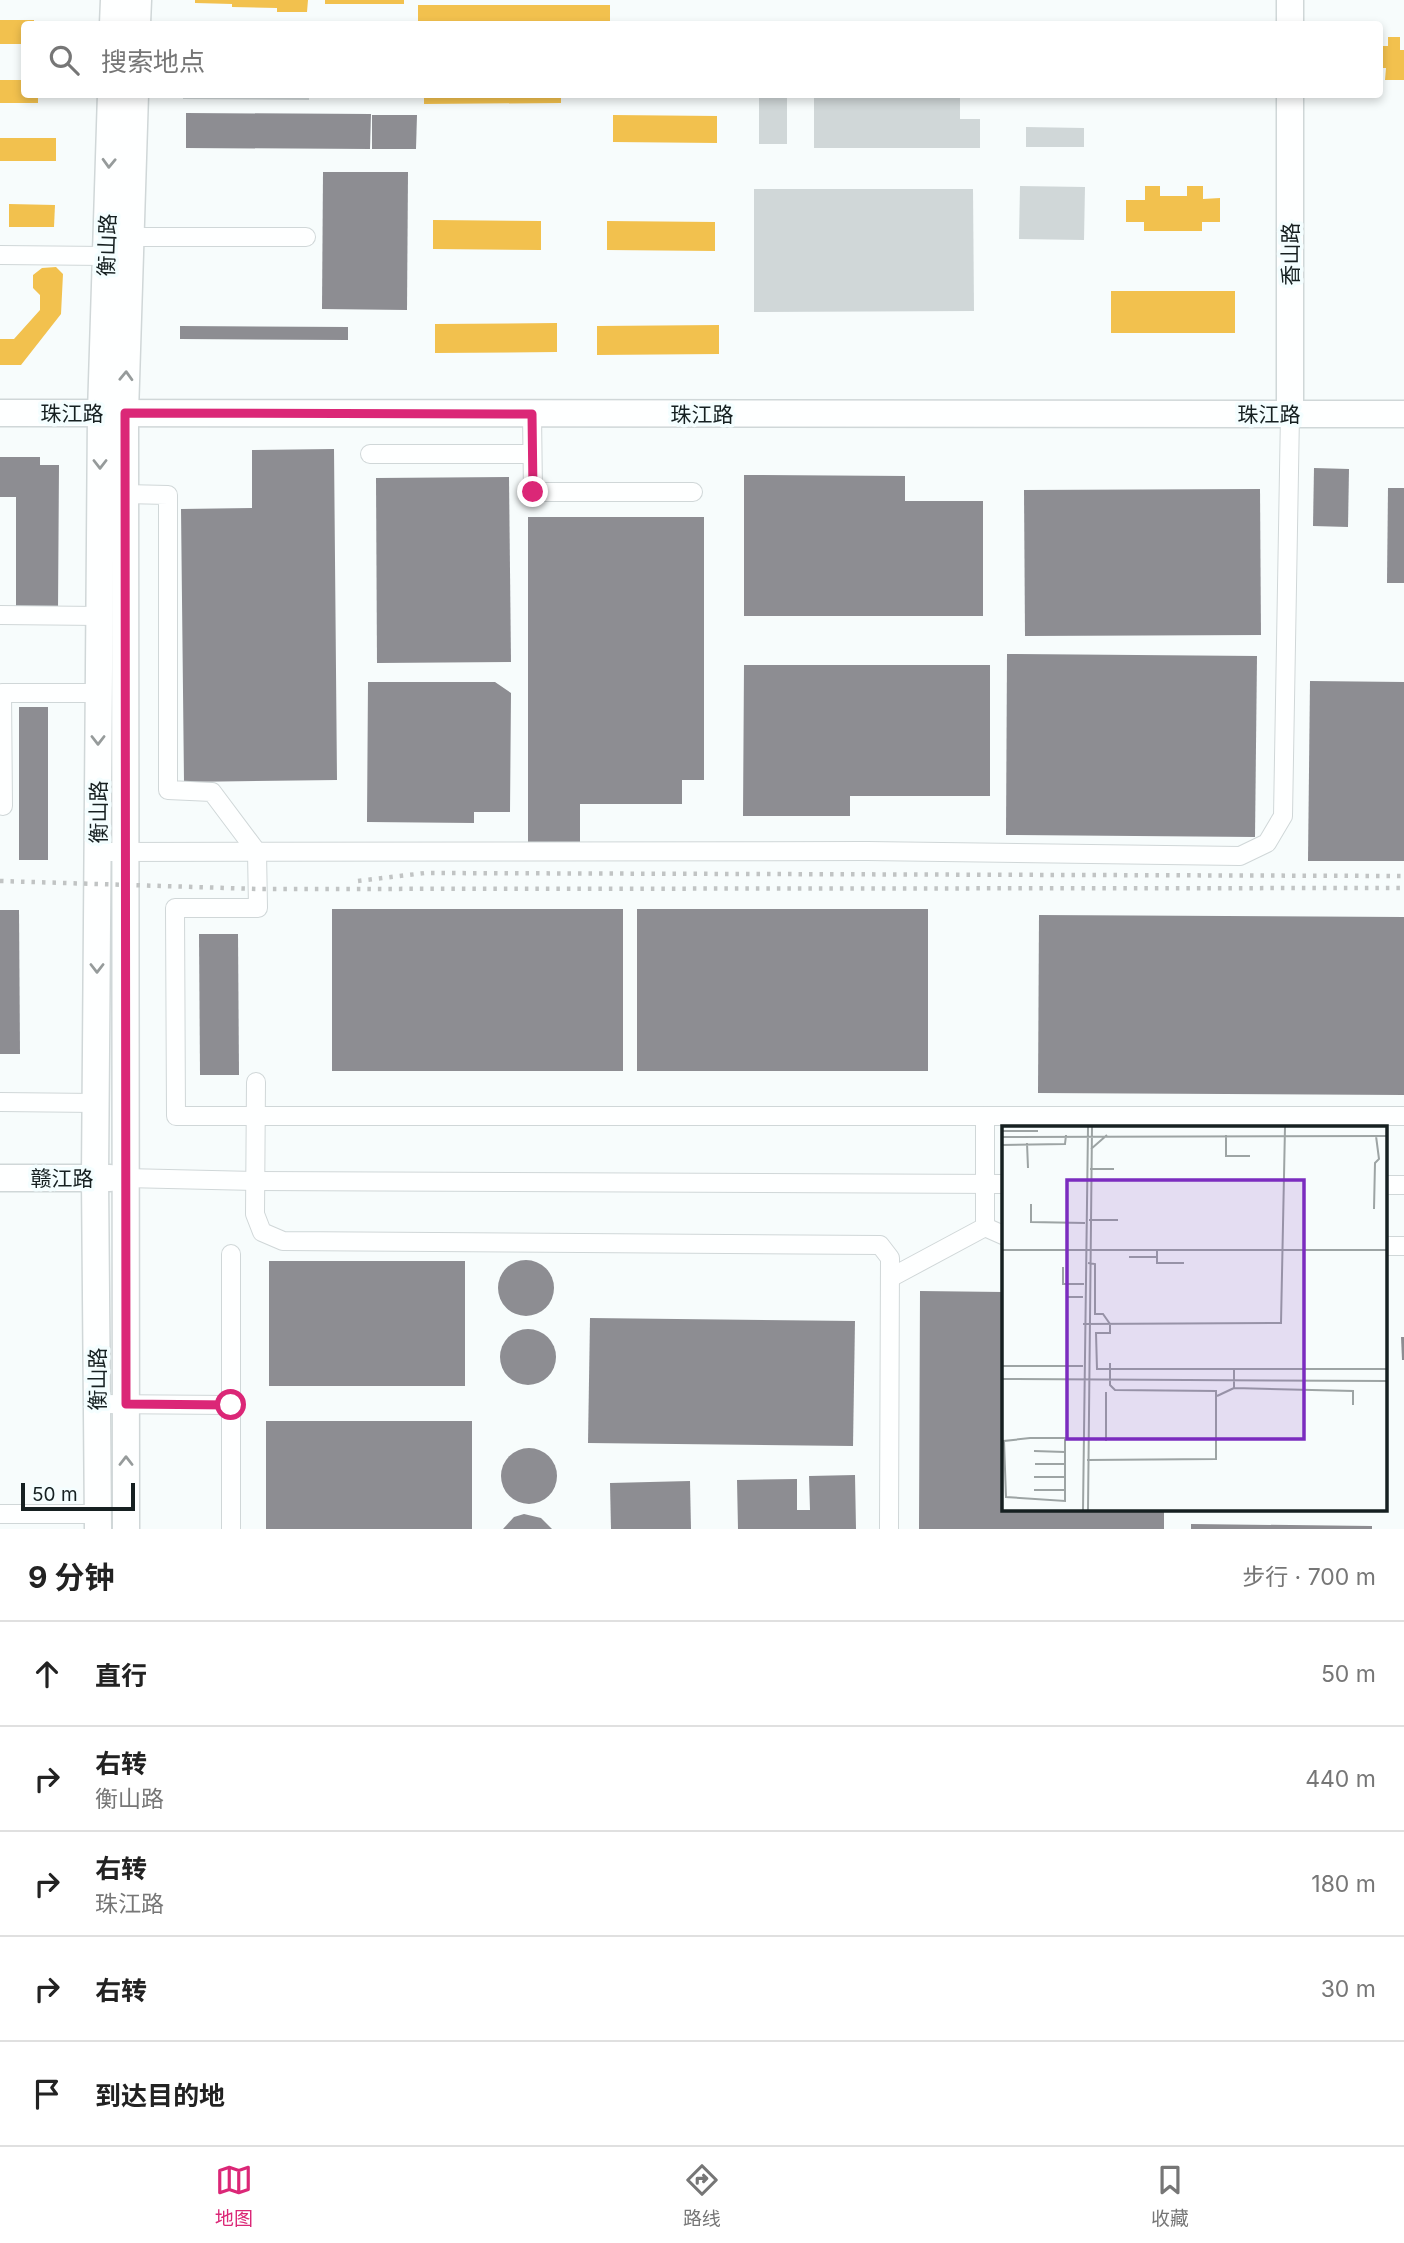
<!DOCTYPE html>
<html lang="zh">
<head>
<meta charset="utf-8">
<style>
  body { margin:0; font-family:Inter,"Noto Sans SC",sans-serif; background:#f6f6f6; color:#222 }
  .scale { position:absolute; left:21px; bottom:18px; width:114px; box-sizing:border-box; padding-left:7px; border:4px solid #162021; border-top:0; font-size:19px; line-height:24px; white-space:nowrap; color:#162021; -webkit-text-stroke:5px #f4feff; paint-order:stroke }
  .stop { position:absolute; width:21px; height:21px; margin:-16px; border:5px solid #db2777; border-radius:50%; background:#fff }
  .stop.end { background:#db2777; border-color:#fff; box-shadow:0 2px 7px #0008 }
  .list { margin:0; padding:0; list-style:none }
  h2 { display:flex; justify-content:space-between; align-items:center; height:91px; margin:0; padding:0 28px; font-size:30px }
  h2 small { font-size:23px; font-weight:400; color:#767676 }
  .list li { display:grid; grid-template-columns:46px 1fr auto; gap:21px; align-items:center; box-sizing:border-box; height:105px; padding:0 28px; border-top:2px solid #e0e0e0 }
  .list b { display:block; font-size:26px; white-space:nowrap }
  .list p { margin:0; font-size:23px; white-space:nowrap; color:#767676 }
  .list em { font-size:23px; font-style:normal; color:#767676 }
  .icon { flex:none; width:38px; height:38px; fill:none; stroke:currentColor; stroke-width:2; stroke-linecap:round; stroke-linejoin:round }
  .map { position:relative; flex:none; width:1404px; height:1529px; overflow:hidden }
  .search { position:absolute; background:#fff; box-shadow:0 4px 10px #0003; left:21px; right:21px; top:21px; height:77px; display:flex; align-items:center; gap:18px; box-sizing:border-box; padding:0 24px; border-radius:7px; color:#767676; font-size:26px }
  .sheet { height:616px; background:#fff }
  nav { display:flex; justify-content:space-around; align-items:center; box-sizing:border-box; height:98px; border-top:2px solid #e0e0e0; background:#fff; font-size:19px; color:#767676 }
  nav a { display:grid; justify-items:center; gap:4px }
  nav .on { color:#db2777 }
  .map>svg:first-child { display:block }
  .homes { fill:#f2c14e }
  .industry { fill:#8d8d92 }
  .building { fill:#d0d7d8 }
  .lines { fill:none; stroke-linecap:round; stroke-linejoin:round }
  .street-casing { stroke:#d0d7d8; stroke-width:20 }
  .secondary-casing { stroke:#d0d7d8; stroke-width:29 }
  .street { stroke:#feffff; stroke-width:18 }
  .secondary { stroke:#feffff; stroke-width:26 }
  .rail { stroke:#c1c4c4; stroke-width:4.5; stroke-dasharray:3.5 7; stroke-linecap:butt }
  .oneway { stroke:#969b9b }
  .route { stroke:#db2777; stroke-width:9 }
  .labels { text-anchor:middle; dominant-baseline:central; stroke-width:7; stroke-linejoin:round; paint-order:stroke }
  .street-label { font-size:21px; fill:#162021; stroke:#f4feff }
  .inset-road { fill:none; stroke:#9da4a4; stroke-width:2 }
  .view { fill:#7b2cbf; fill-opacity:0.15; stroke:#7b2cbf; stroke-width:3.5 }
  .inset-edge { fill:none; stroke:#162021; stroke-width:3.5 }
</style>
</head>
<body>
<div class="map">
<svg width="1404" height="1529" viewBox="0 0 1404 1529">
  <rect width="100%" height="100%" fill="#f7fcfc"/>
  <g class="homes">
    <polygon points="195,0 308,0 307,12 277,12 277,8 232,7 232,4 195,3"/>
    <rect x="325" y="0" width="79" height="4"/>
    <rect x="418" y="5" width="192" height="19"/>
    <polygon points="0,20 34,20 34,24 24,24 24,44 0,44"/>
    <polygon points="1388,37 1400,37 1400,50 1404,50 1404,80 1385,80 1386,68 1380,68 1380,46 1388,46"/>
    <polygon points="0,80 24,80 24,94 38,94 38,103 0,103"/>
    <polygon points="424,94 561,94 561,103 424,104"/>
    <polygon points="613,115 717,116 717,143 613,142"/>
    <rect x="0" y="138" width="56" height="23"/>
    <polygon points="1145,186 1160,186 1160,196 1187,196 1187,186 1203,186 1203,199 1220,198 1220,222 1202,222 1202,231 1144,231 1144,222 1126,222 1126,200 1145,200"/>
    <polygon points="9,204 55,205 54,227 9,227"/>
    <polygon points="433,220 541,221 541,250 433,249"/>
    <polygon points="607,221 715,222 715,251 607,250"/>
    <polygon points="56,267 63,274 61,314 21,365 0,365 0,339 14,339 40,310 40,295 33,288 33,275 42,268"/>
    <rect x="1111" y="291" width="124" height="42"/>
    <polygon points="557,323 557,352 435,353 435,324"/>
    <polygon points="719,325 719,354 597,355 597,326"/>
  </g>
  <g class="industry">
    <polygon points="186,113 371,114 370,149 186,148"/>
    <polygon points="372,115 417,115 416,149 372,149"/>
    <polygon points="323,172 408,172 407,310 322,309"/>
    <polygon points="180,326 348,327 348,340 180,339"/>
    <polygon points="334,449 337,780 184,782 181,509 252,508 252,450"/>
    <polygon points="0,457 40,457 40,465 59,465 58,610 16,610 16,497 0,497"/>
    <polygon points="1314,468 1349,469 1348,527 1313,526"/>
    <polygon points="744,475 905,476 905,501 983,501 983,616 744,616"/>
    <polygon points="509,477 511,662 377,663 376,478"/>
    <polygon points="1388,488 1404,488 1404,583 1387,583"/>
    <polygon points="1260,489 1261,635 1025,636 1024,490"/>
    <polygon points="528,517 704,517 704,780 682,780 682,804 580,804 580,844 528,844"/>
    <polygon points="1007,654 1257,656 1255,837 1006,835"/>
    <polygon points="744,665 990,665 990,796 850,796 850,816 743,816"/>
    <polygon points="1310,681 1404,682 1404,861 1308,861"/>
    <polygon points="368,682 495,682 511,693 510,812 474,812 474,823 367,822"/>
    <rect x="19" y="707" width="29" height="153"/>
    <rect x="332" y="909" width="291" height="162"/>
    <rect x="637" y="909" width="291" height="162"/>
    <polygon points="0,910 19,910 20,1054 0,1054"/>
    <polygon points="1039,915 1404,917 1404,1095 1038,1093"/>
    <polygon points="199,934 238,934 239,1075 200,1075"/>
    <circle cx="526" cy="1288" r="28"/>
    <rect x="269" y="1261" width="196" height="125"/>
    <polygon points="920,1291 1003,1292 1003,1510 1164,1510 1164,1529 919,1529"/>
    <polygon points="590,1318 855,1321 853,1446 588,1443"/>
    <circle cx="528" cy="1357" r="28"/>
    <polygon points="1401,1337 1404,1337 1404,1360 1402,1360"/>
    <rect x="266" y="1421" width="206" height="108"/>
    <circle cx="529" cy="1476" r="28"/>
    <polygon points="855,1475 856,1529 738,1529 737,1480 797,1479 797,1510 810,1510 809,1476"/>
    <polygon points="690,1481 691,1529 611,1529 610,1483"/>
    <polygon points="524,1514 541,1518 552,1529 503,1529 514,1517"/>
    <polygon points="1191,1524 1372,1526 1372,1529 1191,1529"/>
  </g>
  <g class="building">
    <polygon points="183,94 309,94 309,100 183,99"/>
    <rect x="759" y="94" width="28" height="50"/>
    <polygon points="814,94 960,94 960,119 980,119 980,148 814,148"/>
    <polygon points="1026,127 1084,128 1084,147 1026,147"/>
    <polygon points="1020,186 1085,187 1084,240 1019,239"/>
    <polygon points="754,189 973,189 974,311 754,312"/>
  </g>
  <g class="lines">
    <g class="street-casing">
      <g id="street">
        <polyline points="131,237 306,237"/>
        <polyline points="0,255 106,256"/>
        <polyline points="532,414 533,492 693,492"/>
        <polyline points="370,454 532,454"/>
        <polyline points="125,494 168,495 168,790 212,792 257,852 258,908 175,908 176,1116 1404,1116"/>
        <polyline points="0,615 99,616"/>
        <polyline points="3,806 2,693 98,693"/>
        <polyline points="97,852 867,851 1240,856 1267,843 1283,816 1290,414"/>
        <polyline points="256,1082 255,1214 262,1232 283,1241 880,1245 890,1258 889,1529"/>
        <polyline points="0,1102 96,1103"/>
        <polyline points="125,1178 255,1181 1003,1184"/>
        <polyline points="1385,1185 1404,1185"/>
        <polyline points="985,1227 1003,1235"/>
        <polyline points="1385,1246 1404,1246"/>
        <polyline points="231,1254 231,1529"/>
        <polyline points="890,1278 985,1227 985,1116"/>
        <polyline points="97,1404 231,1405"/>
        <polyline points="0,1514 98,1514"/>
      </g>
    </g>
    <g class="secondary-casing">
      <g id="secondary">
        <polyline points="1290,0 1290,24"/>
        <polyline points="113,24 114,0"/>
        <polyline points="137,24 138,0"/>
        <polyline points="1290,94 1290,414"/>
        <polyline points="0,413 1404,414"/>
        <polyline points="0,1178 110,1178"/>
        <polyline points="98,1529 95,1178 101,413 111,94"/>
        <polyline points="126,1529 125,413 135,94"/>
      </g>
    </g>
    <use href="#street" class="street"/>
    <use href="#secondary" class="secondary"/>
    <g class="rail">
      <polyline points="0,881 259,889 1404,888"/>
      <polyline points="358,881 425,873 1404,876"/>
    </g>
  </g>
  <defs><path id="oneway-chevron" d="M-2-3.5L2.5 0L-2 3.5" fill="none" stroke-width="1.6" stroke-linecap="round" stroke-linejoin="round" transform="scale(1.75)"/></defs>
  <g class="oneway">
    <use href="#oneway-chevron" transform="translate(109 163) rotate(92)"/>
    <use href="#oneway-chevron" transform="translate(126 376) rotate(-88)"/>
    <use href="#oneway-chevron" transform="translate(100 464) rotate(90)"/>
    <use href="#oneway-chevron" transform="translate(98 740) rotate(90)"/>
    <use href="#oneway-chevron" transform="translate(97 968) rotate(90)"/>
    <use href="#oneway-chevron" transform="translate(126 1461) rotate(-90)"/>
  </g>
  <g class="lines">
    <polyline class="route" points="231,1405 126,1404 125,413 532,414 533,492"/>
  </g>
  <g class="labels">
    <g class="street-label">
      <text transform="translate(107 245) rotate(-88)">衡山路</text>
      <text transform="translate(1290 254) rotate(-90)">香山路</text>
      <text x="72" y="413">珠江路</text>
      <text x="702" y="414">珠江路</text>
      <text x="1269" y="414">珠江路</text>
      <text transform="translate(98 812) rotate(-90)">衡山路</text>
      <text x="62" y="1178">赣江路</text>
      <text transform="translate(97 1379) rotate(-90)">衡山路</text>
    </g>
  </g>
  <g transform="translate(1002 1126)">
    <rect width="385" height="385" fill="#f7fcfc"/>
    <path class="inset-road" d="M0,5H36M224,9V30H248M0,11L385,10M25,17L26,42M0,19L63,18L64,9M89,23L105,9M88,43H112M29,78V96L83,97M372,83L373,37L377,33L374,10M87,94H116M0,124H385M155,124V137H182M127,131H155M86,137L93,138V188H101L108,198V207H94L95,243H385M61,141V158H82M65,190V171H81M81,198L279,197L283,1M0,240H81M0,253L385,255M232,262L351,265V279M104,266V315M215,270L232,262V243M28,312H63V375L4,371L2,315ZM32,325L63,326M85,334L214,333V265L113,264L108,259V237M33,338H63M32,351H63M32,364H63M81,384L86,1M86,384L90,1"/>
    <path class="view" d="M65,54H302V313H65Z"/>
    <rect width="385" height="385" class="inset-edge"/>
  </g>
</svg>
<div class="scale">50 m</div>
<div class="stop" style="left:231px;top:1405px"></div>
<div class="stop end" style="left:533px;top:492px"></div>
<div class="search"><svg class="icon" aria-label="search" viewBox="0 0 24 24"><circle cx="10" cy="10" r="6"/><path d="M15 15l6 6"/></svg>搜索地点</div>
</div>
<section class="sheet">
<h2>9 分钟<small>步行 · 700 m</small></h2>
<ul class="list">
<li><svg class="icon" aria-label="ahead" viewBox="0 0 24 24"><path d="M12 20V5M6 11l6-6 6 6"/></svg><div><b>直行</b></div><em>50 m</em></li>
<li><svg class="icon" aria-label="right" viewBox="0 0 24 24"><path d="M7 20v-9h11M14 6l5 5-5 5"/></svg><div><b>右转</b><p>衡山路</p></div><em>440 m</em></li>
<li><svg class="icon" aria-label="right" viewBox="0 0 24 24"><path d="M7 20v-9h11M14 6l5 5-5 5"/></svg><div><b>右转</b><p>珠江路</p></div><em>180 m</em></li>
<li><svg class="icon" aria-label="right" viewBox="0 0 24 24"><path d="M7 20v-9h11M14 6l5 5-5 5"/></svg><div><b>右转</b></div><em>30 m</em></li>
<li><svg class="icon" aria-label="arrive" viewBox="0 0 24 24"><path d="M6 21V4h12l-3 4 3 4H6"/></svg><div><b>到达目的地</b></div></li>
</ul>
</section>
<nav>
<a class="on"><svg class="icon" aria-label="map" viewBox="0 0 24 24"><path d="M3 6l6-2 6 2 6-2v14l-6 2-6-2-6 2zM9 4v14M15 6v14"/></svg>地图</a>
<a><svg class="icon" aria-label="directions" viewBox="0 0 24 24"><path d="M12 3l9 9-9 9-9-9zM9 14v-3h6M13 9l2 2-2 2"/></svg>路线</a>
<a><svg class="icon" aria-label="saved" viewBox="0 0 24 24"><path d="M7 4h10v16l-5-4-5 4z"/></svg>收藏</a>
</nav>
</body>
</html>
